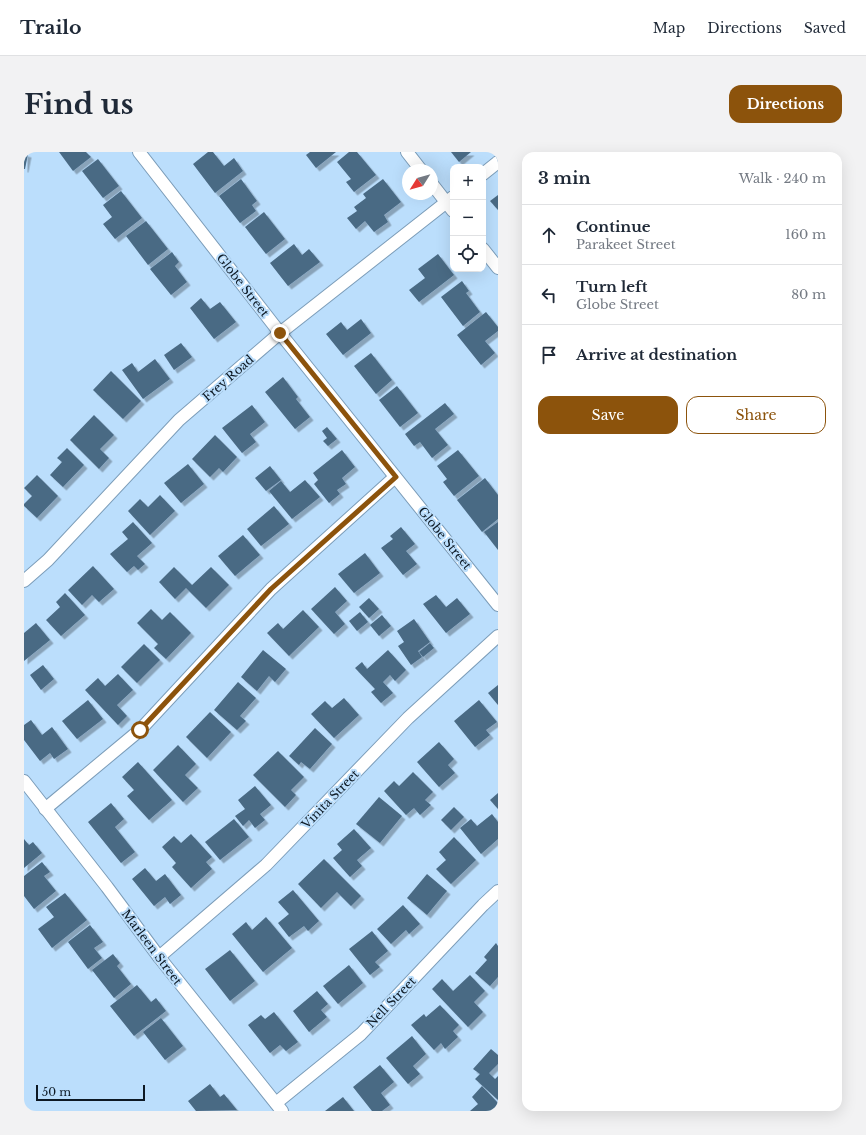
<!DOCTYPE html>
<html lang="en">
<head>
<meta charset="utf-8">
<style>
  body { margin:0; font-family:"Libre Baskerville",serif; background:#f2f2f3; color:#1f2937 }
  .controls { position:absolute; right:12px; top:12px; display:grid; overflow:hidden; border-radius:8px; box-shadow:0 4px 16px #0002 }
  .controls button { width:36px; height:36px; display:grid; place-items:center; padding:0; border:0; border-bottom:1px solid #e0e1e3; background:#fff; color:#1f2937; font:20px sans-serif }
  .compass { position:absolute; left:378px; top:12px; width:36px; height:36px; border-radius:50%; background:#fff; box-shadow:0 4px 16px #0002; rotate:233deg }
  .scale { position:absolute; left:12px; bottom:10px; width:109px; box-sizing:border-box; padding-left:4px; border:2px solid #0d1924; border-top:0; font-size:11px; line-height:14px; white-space:nowrap; color:#0d1924; -webkit-text-stroke:3px #bbdefc; paint-order:stroke }
  .stop { position:absolute; width:12px; height:12px; margin:-9px; border:3px solid #8c530c; border-radius:50%; background:#fff }
  .stop.end { background:#8c530c; border-color:#fff; box-shadow:0 1px 4px #0008 }
  .list { margin:0; padding:0; list-style:none }
  h2 { display:flex; justify-content:space-between; align-items:center; height:52px; margin:0; padding:0 16px; font-size:17px }
  h2 small { font-size:13px; font-weight:400; color:#747a83 }
  .list li { display:grid; grid-template-columns:26px 1fr auto; gap:12px; align-items:center; box-sizing:border-box; height:60px; padding:0 16px; border-top:1px solid #e0e1e3 }
  .list b { display:block; font-size:15px; white-space:nowrap }
  .list p { margin:0; font-size:13px; white-space:nowrap; color:#747a83 }
  .list em { font-size:13px; font-style:normal; color:#747a83 }
  .actions { display:flex; gap:8px; padding:12px 16px }
  .actions a { flex:1; padding:9px 0; border:1px solid #8c530c; border-radius:12px; text-align:center; font-size:14px; color:#8c530c }
  .actions .main { background:#8c530c; color:#fff }
  .icon { flex:none; width:22px; height:22px; fill:none; stroke:currentColor; stroke-width:2; stroke-linecap:round; stroke-linejoin:round }
  .map { position:relative; flex:none; width:474px; height:959px; overflow:hidden; border-radius:12px }
  header { display:flex; align-items:center; gap:24px; box-sizing:border-box; height:56px; padding:0 20px; background:#fff; border-bottom:1px solid #e0e1e3 }
  header strong { font-size:19px }
  nav { display:flex; gap:22px; margin-inline-start:auto; font-size:14px }
  .intro { display:flex; align-items:center; justify-content:space-between; box-sizing:border-box; height:96px; padding:0 24px }
  h1 { margin:0; font-size:28px }
  .button { padding:10px 18px; border-radius:12px; background:#8c530c; color:#fff; font-size:14px; font-weight:700 }
  main { display:flex; gap:24px; padding:0 24px }
  aside { flex:1; background:#fff; border-radius:12px; box-shadow:0 4px 16px #0002 }
  .map>svg:first-child { display:block }
  .building { fill:#4a6a84; filter:url(#shadow) }
  .lines { fill:none; stroke-linecap:round; stroke-linejoin:round }
  .street-casing { stroke:#7c9db9; stroke-width:14 }
  .street { stroke:#fff; stroke-width:12 }
  .route { stroke:#8c530c; stroke-width:5 }
  .labels { text-anchor:middle; dominant-baseline:central; stroke-width:4; stroke-linejoin:round; paint-order:stroke }
  .street-label { font-size:12px; fill:#0d1924; stroke:#bbdefc }
</style>
</head>
<body>
<header>
<strong>Trailo</strong>
<nav><a>Map</a><a>Directions</a><a>Saved</a></nav>
</header>
<div class="intro"><h1>Find us</h1><a class="button">Directions</a></div>
<main>
<div class="map">
<svg width="474" height="959" viewBox="0 0 474 959">
  <defs>
    <filter id="shadow"><feDropShadow dx="3.5" dy="3.5" stdDeviation="0" flood-color="#0004"/></filter>
  </defs>
  <rect width="100%" height="100%" fill="#bbdefc"/>
  <g class="building">
    <polygon points="35,0 62,0 67,5 49,19"/>
    <polygon points="184,0 189,0 200,14 210,6 219,19 191,41 169,12"/>
    <polygon points="286,0 312,0 292,16 282,3"/>
    <polygon points="325,0 333,0 352,23 330,40 322,30 327,27 313,10"/>
    <polygon points="427,0 447,0 435,10"/>
    <polygon points="0,1 4,2 1,17 0,17"/>
    <polygon points="74,7 95,34 79,46 58,19"/>
    <polygon points="217,27 233,49 228,53 232,59 216,71 195,44"/>
    <polygon points="359,27 377,50 360,63 364,70 350,80 341,69 332,77 323,66 333,59 330,55 342,46 339,42"/>
    <polygon points="97,39 118,66 91,87 79,72 88,65 79,53"/>
    <polygon points="474,43 474,58 466,49"/>
    <polygon points="240,60 261,87 242,102 221,75"/>
    <polygon points="122,69 144,97 124,113 102,84"/>
    <polygon points="270,92 278,103 285,97 296,110 264,134 246,111"/>
    <polygon points="148,100 155,110 151,114 163,130 147,143 126,117"/>
    <polygon points="414,102 430,123 395,150 385,138 401,126 394,117"/>
    <polygon points="438,129 445,139 442,141 456,160 439,174 417,145"/>
    <polygon points="177,146 186,157 196,150 212,170 190,187 166,156"/>
    <polygon points="462,160 474,175 474,179 461,189 471,201 457,213 433,183"/>
    <polygon points="337,167 347,181 319,203 302,182 317,170 323,178"/>
    <polygon points="157,191 168,205 150,218 140,203"/>
    <polygon points="347,201 368,228 352,242 330,214"/>
    <polygon points="131,207 146,227 119,247 98,218 108,211 114,220"/>
    <polygon points="87,219 117,249 99,267 69,238"/>
    <polygon points="259,225 274,245 272,247 286,265 271,277 241,240"/>
    <polygon points="373,234 394,261 376,275 355,248"/>
    <polygon points="421,251 430,262 411,277 424,293 408,306 396,290 390,294 381,282"/>
    <polygon points="228,253 241,270 226,282 232,290 218,301 198,276"/>
    <polygon points="70,263 90,283 76,297 85,306 75,317 46,288"/>
    <polygon points="303,275 313,287 304,294 299,289 303,286 298,279"/>
    <polygon points="191,283 213,305 199,320 195,316 186,325 168,307"/>
    <polygon points="43,296 60,313 39,335 26,323 38,310 33,306"/>
    <polygon points="318,298 331,315 318,326 322,332 313,338 316,342 305,351 290,332 294,328 289,321"/>
    <polygon points="434,298 455,324 430,344 419,330 423,327 413,314"/>
    <polygon points="164,312 180,332 157,351 140,331"/>
    <polygon points="246,314 257,328 242,339 231,326"/>
    <polygon points="13,323 34,344 13,366 0,354 0,352 8,344 0,336"/>
    <polygon points="461,326 474,343 474,367 458,380 433,348"/>
    <polygon points="281,328 296,345 268,367 245,339 257,329 266,340"/>
    <polygon points="136,343 151,359 126,383 104,359 116,347 124,355"/>
    <polygon points="250,354 265,372 237,394 223,377"/>
    <polygon points="109,370 128,391 113,404 121,412 114,418 110,414 103,420 86,402 104,387 98,380"/>
    <polygon points="474,370 474,398 460,380"/>
    <polygon points="377,375 391,392 382,399 393,412 379,423 357,396 369,387 366,384"/>
    <polygon points="219,383 236,403 211,424 194,404"/>
    <polygon points="341,401 356,421 330,441 314,422"/>
    <polygon points="69,414 90,437 75,450 68,443 58,453 44,438"/>
    <polygon points="150,415 168,433 187,415 205,433 182,456 162,436 151,447 135,430"/>
    <polygon points="311,435 323,449 311,460 321,472 310,482 287,457"/>
    <polygon points="41,441 61,463 37,484 22,468 36,455 32,450"/>
    <polygon points="412,443 422,455 433,446 446,462 422,481 399,452"/>
    <polygon points="345,446 355,457 345,466 335,455"/>
    <polygon points="127,457 138,468 146,460 167,481 142,507 130,496 134,492 113,471"/>
    <polygon points="279,458 295,475 265,504 243,481 254,471 259,477"/>
    <polygon points="336,460 344,470 333,479 325,469"/>
    <polygon points="358,463 367,474 355,484 346,473"/>
    <polygon points="390,467 406,490 394,499 398,505 387,513 374,494 380,490 373,479"/>
    <polygon points="12,471 26,488 0,509 0,481"/>
    <polygon points="406,491 410,496 399,505 395,500"/>
    <polygon points="120,492 136,508 113,531 97,515"/>
    <polygon points="239,498 262,517 251,530 245,524 233,539 217,525"/>
    <polygon points="364,498 382,518 371,529 366,523 359,530 369,541 357,551 347,540 351,537 331,516 338,510 343,517"/>
    <polygon points="19,513 30,527 17,538 6,523"/>
    <polygon points="94,522 109,538 93,553 103,564 94,573 61,538 74,526 81,534"/>
    <polygon points="214,530 232,546 216,564 222,569 213,578 190,558"/>
    <polygon points="474,533 474,553 464,541"/>
    <polygon points="320,546 335,563 310,586 287,562 301,549 308,556"/>
    <polygon points="64,548 79,567 53,587 38,569"/>
    <polygon points="455,548 473,570 462,578 466,583 451,595 430,569"/>
    <polygon points="186,560 207,580 183,606 162,585"/>
    <polygon points="7,568 18,583 28,575 44,597 30,607 26,601 16,609 0,588 0,573"/>
    <polygon points="291,576 308,592 286,617 277,610 275,613 265,604"/>
    <polygon points="415,590 430,607 424,613 431,621 415,635 393,610"/>
    <polygon points="154,593 172,612 161,623 174,636 159,650 129,618"/>
    <polygon points="254,599 280,625 267,638 272,643 261,655 229,623"/>
    <polygon points="114,610 148,648 125,668 103,644 110,638 98,625"/>
    <polygon points="389,620 409,640 401,648 407,653 396,663 390,656 382,663 360,639 370,629 375,634"/>
    <polygon points="231,634 247,653 236,662 241,668 231,676 225,668 219,674 211,664 221,657 214,648"/>
    <polygon points="474,641 474,657 466,648"/>
    <polygon points="355,645 378,664 356,691 332,672"/>
    <polygon points="87,651 100,667 91,675 111,700 97,711 64,670"/>
    <polygon points="430,655 440,665 427,678 417,668"/>
    <polygon points="468,662 474,670 474,687 457,702 436,676 447,667 453,674"/>
    <polygon points="210,667 225,685 196,708 181,690"/>
    <polygon points="330,677 347,696 333,708 338,714 326,725 309,706 318,698 313,692"/>
    <polygon points="167,682 188,705 182,710 188,717 167,736 148,715 152,711 138,695 150,684 157,691"/>
    <polygon points="430,685 452,708 427,732 412,717 422,708 415,700"/>
    <polygon points="0,687 5,693 9,690 18,701 0,716"/>
    <polygon points="300,707 337,744 327,754 313,740 297,756 274,732"/>
    <polygon points="18,710 26,720 20,724 32,739 10,757 0,744 0,724"/>
    <polygon points="121,716 132,729 141,722 157,743 146,752 141,745 130,754 108,727"/>
    <polygon points="403,722 423,739 403,763 383,746"/>
    <polygon points="269,738 295,769 284,779 280,774 265,785 254,771 265,762 254,750"/>
    <polygon points="41,741 63,768 28,796 14,777 30,765 22,755"/>
    <polygon points="379,753 396,772 385,782 382,778 367,792 353,777"/>
    <polygon points="242,765 268,796 239,820 208,782 222,770 228,778"/>
    <polygon points="66,773 79,790 70,796 78,806 64,817 44,790"/>
    <polygon points="348,779 364,799 351,810 356,815 346,823 325,797"/>
    <polygon points="472,791 474,794 474,825 466,834 451,821 463,808 460,805"/>
    <polygon points="206,798 231,829 206,849 181,817"/>
    <polygon points="89,802 96,811 93,814 107,832 90,846 68,818"/>
    <polygon points="325,813 339,831 314,852 299,834"/>
    <polygon points="446,823 461,839 450,850 459,860 444,875 408,837 418,827 429,839"/>
    <polygon points="113,833 127,850 132,846 142,859 110,884 86,854"/>
    <polygon points="293,839 304,852 297,858 303,865 285,880 269,859"/>
    <polygon points="416,853 435,873 429,879 434,885 421,897 417,891 410,898 387,873 400,862 402,865"/>
    <polygon points="250,860 274,890 262,899 256,893 246,901 224,873 237,863 241,867"/>
    <polygon points="137,866 159,894 141,908 119,880"/>
    <polygon points="388,884 402,902 389,914 396,922 384,932 362,906"/>
    <polygon points="467,897 474,903 474,912 465,921 471,927 474,924 474,948 451,927 456,922 449,917"/>
    <polygon points="356,913 370,930 357,941 366,953 358,959 348,959 329,935"/>
    <polygon points="186,932 196,945 200,942 213,958 172,959 164,949"/>
    <polygon points="458,934 474,951 473,959 446,959 454,952 448,945"/>
    <polygon points="319,945 330,959 301,959"/>
  </g>
  <g class="lines">
    <g class="street-casing">
      <g id="street">
        <polyline points="115,0 256,181 474,453"/>
        <polyline points="383,0 397,18"/>
        <polyline points="459,22 474,10"/>
        <polyline points="408,32 429,59"/>
        <polyline points="459,97 474,116"/>
        <polyline points="0,429 24,408 155,268 256,181 429,45"/>
        <polyline points="0,629 83,735 135,805 258,959"/>
        <polyline points="21,657 116,578 247,437 371,325"/>
        <polyline points="135,805 242,713 384,566 474,484"/>
        <polyline points="252,951 337,882 459,753 474,739"/>
      </g>
    </g>
    <use href="#street" class="street"/>
  </g>
  <g class="lines">
    <polyline class="route" points="116,578 247,437 372,325 256,181"/>
  </g>
  <g class="labels">
    <g class="street-label">
      <text transform="translate(219 133) rotate(52)">Globe Street</text>
      <text transform="translate(204 226) rotate(-41)">Frey Road</text>
      <text transform="translate(421 386) rotate(51)">Globe Street</text>
      <text transform="translate(306 647) rotate(-46)">Vinita Street</text>
      <text transform="translate(128 795) rotate(53)">Marleen Street</text>
      <text transform="translate(367 850) rotate(-46)">Nell Street</text>
    </g>
  </g>
</svg>
<div class="controls">
<button>+</button>
<button>−</button>
<button><svg class="icon" aria-label="locate" viewBox="0 0 24 24"><circle cx="12" cy="12" r="6"/><path d="M12 2v4M12 18v4M2 12h4M18 12h4"/></svg></button>
</div>
<svg class="compass" viewBox="-18 -18 36 36"><path d="M0-13l5 13h-10z" fill="#e53935"/><path d="M0 13l5-13h-10z" fill="#747a83"/></svg>
<div class="scale">50 m</div>
<div class="stop" style="left:116px;top:578px"></div>
<div class="stop end" style="left:256px;top:181px"></div>
</div>
<aside>
<h2>3 min<small>Walk · 240 m</small></h2>
<ul class="list">
<li><svg class="icon" aria-label="ahead" viewBox="0 0 24 24"><path d="M12 20V5M6 11l6-6 6 6"/></svg><div><b>Continue</b><p>Parakeet Street</p></div><em>160 m</em></li>
<li><svg class="icon" aria-label="left" viewBox="0 0 24 24"><path d="M17 20v-9H6M10 6l-5 5 5 5"/></svg><div><b>Turn left</b><p>Globe Street</p></div><em>80 m</em></li>
<li><svg class="icon" aria-label="arrive" viewBox="0 0 24 24"><path d="M6 21V4h12l-3 4 3 4H6"/></svg><div><b>Arrive at destination</b></div></li>
</ul>
<div class="actions"><a class="main">Save</a><a>Share</a></div>
</aside>
</main>
</body>
</html>
